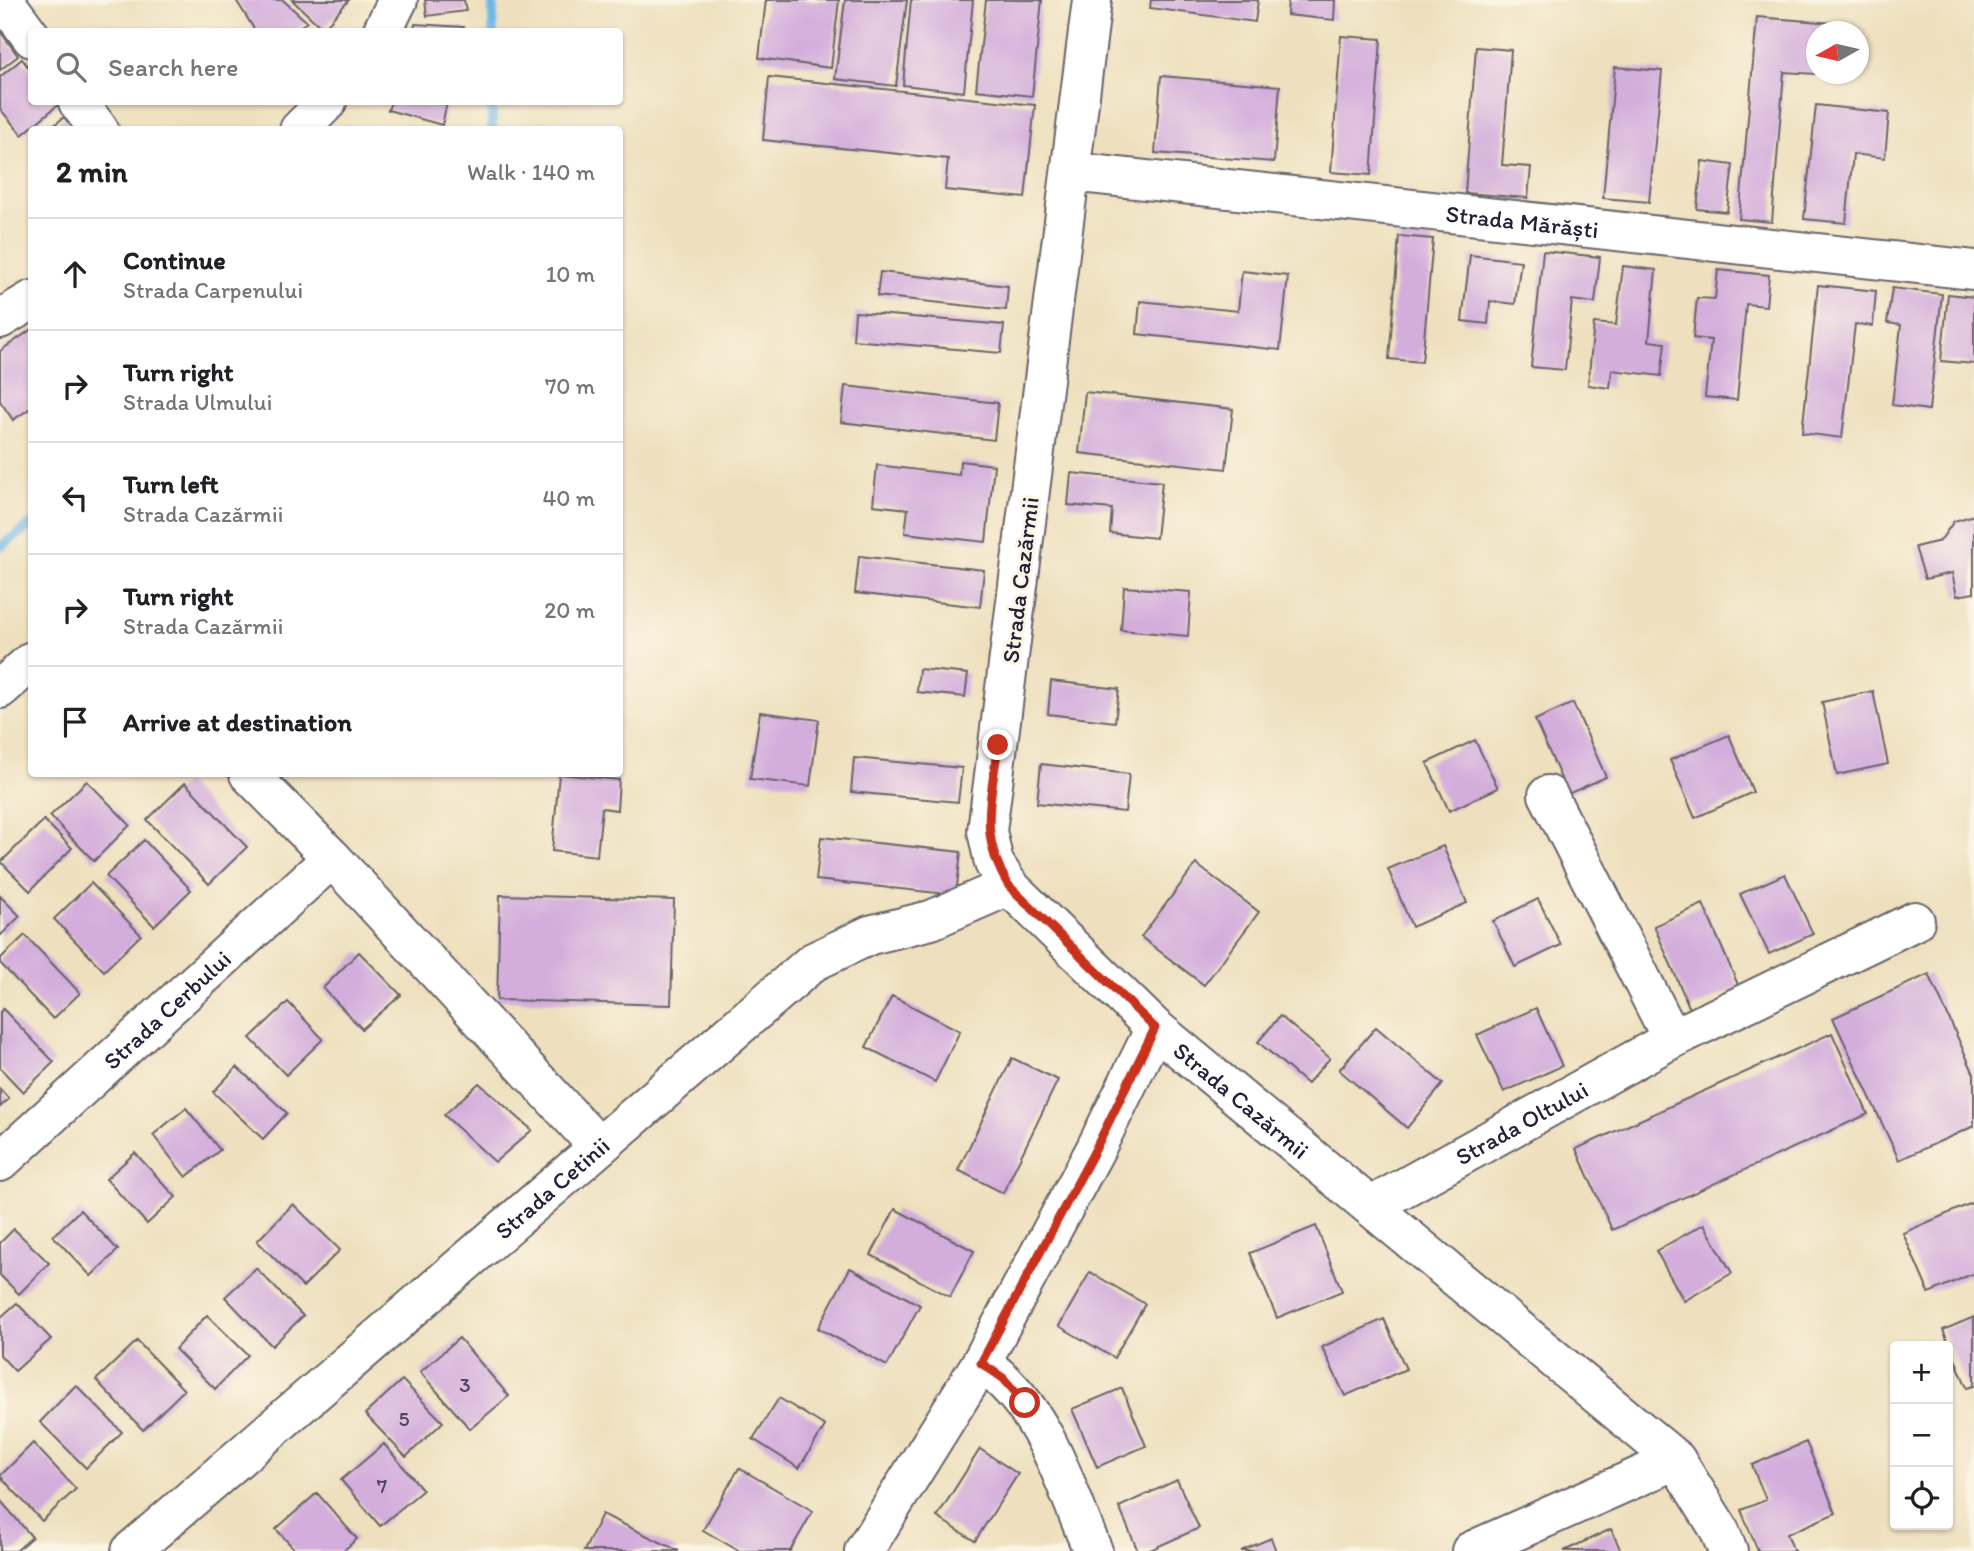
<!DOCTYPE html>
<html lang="en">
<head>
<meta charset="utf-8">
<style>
  body { margin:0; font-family:Itim,sans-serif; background:#f2f2f2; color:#202124 }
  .controls { position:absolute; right:21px; bottom:21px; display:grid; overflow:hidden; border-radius:7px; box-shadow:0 2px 5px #0004 }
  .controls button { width:63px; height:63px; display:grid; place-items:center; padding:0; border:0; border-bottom:2px solid #e0e0e0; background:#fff; color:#202124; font:35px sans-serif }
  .compass { position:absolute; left:1806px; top:21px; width:63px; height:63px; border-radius:50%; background:#fff; box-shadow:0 2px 5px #0004; rotate:262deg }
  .stop { position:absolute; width:21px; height:21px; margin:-16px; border:5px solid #c8321e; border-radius:50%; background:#fff }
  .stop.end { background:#c8321e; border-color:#fff; box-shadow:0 2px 7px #0008 }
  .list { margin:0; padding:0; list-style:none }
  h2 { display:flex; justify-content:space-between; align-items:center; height:91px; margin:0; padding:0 28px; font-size:30px }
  h2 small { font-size:23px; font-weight:400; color:#757577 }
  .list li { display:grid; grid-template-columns:46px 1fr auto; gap:21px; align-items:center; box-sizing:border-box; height:112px; padding:0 28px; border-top:2px solid #e0e0e0 }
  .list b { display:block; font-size:26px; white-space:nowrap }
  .list p { margin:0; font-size:23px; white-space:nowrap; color:#757577 }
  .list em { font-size:23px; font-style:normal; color:#757577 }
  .icon { flex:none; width:38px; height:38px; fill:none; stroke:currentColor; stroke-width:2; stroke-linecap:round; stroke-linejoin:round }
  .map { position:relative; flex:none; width:1974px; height:1551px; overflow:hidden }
  .search { position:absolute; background:#fff; box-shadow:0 2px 5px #0004; left:28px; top:28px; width:595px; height:77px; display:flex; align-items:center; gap:18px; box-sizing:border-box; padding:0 24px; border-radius:7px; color:#757577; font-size:26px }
  .panel { position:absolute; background:#fff; box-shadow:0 2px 5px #0004; left:28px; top:126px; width:595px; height:651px; border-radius:7px }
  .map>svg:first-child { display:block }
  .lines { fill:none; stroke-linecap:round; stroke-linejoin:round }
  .stream { stroke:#6eb8e6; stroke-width:10 }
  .building { fill:#d3addc }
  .street-casing { stroke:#696469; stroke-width:42 }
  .street { stroke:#fff; stroke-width:38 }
  .route { stroke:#c8321e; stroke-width:9 }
  .labels { text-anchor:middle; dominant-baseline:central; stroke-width:6; stroke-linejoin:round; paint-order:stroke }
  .number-label { font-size:21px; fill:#4e4563 }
  .street-label { font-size:24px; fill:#22223b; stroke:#fcf5e5 }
</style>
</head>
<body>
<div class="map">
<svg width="1974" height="1551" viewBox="0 0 1974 1551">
  <rect width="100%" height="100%" fill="#fcf5e5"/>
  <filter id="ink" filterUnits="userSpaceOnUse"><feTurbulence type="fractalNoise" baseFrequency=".0143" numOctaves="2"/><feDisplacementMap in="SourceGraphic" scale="14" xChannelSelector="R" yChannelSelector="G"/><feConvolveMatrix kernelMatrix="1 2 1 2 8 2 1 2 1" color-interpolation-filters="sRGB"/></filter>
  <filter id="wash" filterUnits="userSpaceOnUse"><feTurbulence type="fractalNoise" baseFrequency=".00686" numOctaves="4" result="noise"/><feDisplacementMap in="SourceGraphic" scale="28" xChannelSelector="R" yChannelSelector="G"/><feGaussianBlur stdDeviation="1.57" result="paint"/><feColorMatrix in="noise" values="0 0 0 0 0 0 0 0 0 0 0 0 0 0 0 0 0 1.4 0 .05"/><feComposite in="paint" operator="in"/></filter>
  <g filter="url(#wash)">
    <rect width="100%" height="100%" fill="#eee0be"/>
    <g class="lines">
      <g class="stream">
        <polyline points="493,32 493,0"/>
        <polyline points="492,130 492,102"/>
        <polyline points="0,547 32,524"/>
      </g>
    </g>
    <g id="blocks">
      <g class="building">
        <polygon points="236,0 283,0 307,22 292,32 256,32"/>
        <polygon points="292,0 349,0 323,29"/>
        <polygon points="425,0 464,0 466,11 427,16"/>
        <polygon points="766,0 839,0 831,68 759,58"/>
        <polygon points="845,0 907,0 896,86 835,79"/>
        <polygon points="911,0 973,0 964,92 903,85"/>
        <polygon points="986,0 1042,0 1032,96 976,90"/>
        <polygon points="1151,0 1258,0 1255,22 1150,8"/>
        <polygon points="1288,0 1335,0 1334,20 1287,15"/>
        <polygon points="1757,17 1833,23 1833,32 1816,32 1816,74 1784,72 1772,222 1739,219"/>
        <polygon points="415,24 464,27 463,32 413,32"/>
        <polygon points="0,31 18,56 0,70"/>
        <polygon points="1341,36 1381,39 1371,175 1331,172"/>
        <polygon points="1476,47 1511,50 1502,165 1531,167 1528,198 1465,193"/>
        <polygon points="22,59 32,72 32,102 56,102 59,104 22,135 0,109 0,77"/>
        <polygon points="1615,67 1662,71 1649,202 1603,198"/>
        <polygon points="1161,76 1280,86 1274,162 1155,153"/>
        <polygon points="769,77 1035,105 1025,198 945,190 948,159 763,140"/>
        <polygon points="391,102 447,102 442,125 388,110"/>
        <polygon points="1816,105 1889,113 1885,158 1853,154 1846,223 1804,219"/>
        <polygon points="64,117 75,130 49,130"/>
        <polygon points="1702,161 1733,165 1727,212 1697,209"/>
        <polygon points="1399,236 1433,239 1422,362 1389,359"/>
        <polygon points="1543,251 1600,257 1595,303 1572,300 1565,370 1531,367"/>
        <polygon points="1470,255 1521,261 1515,304 1490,301 1488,324 1462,321"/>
        <polygon points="1623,266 1656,270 1649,341 1665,343 1661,376 1612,370 1610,388 1588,385 1594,323 1616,325"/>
        <polygon points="1718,270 1769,275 1766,306 1746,304 1737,400 1705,397 1711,340 1693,338 1697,298 1715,299"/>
        <polygon points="1242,271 1288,276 1280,350 1137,334 1140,301 1238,311"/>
        <polygon points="880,272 1008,286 1006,310 877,296"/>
        <polygon points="1818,285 1876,291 1873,326 1855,324 1842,438 1802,433"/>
        <polygon points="1892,288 1942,294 1929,410 1892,405 1901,325 1887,323"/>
        <polygon points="1948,294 1974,297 1974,364 1941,361"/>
        <polygon points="855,312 1004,325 1001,353 853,340"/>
        <polygon points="32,329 32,407 13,420 0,401 0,351"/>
        <polygon points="845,386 998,403 994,440 841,422"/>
        <polygon points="1085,392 1233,409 1226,469 1079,453"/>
        <polygon points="960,461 994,465 986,542 905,533 908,509 873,505 877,465 959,475"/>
        <polygon points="1071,473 1162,482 1156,538 1110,533 1112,509 1068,505"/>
        <polygon points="1974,515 1974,593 1957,596 1952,573 1925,579 1915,547 1940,541 1954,521"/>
        <polygon points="859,556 984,570 980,607 855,593"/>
        <polygon points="1124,587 1191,592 1188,636 1121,630"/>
        <polygon points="919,669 968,674 965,697 917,692"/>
        <polygon points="1051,681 1119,689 1115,722 1048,714"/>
        <polygon points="1873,691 1888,764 1837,775 1822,702"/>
        <polygon points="1573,703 1606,777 1568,794 1535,720"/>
        <polygon points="760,712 819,720 810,786 750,779"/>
        <polygon points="1729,735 1753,792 1695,818 1670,760"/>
        <polygon points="1475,740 1498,788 1449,811 1427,763"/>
        <polygon points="854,758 962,768 958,802 851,792"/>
        <polygon points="1041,764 1129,774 1125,812 1037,803"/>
        <polygon points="559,774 619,780 617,810 602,808 597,856 552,851"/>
        <polygon points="87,781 130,825 94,861 50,816"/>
        <polygon points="185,783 247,847 209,884 147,820"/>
        <polygon points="44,820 72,848 30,891 1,862"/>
        <polygon points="821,837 961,852 956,895 816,880"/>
        <polygon points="144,840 191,890 154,926 106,876"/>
        <polygon points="1443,846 1467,903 1412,927 1388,869"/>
        <polygon points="1196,864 1259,912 1204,985 1141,937"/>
        <polygon points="1785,874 1813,934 1769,954 1740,894"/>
        <polygon points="91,883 141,935 104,971 54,919"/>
        <polygon points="500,895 674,900 671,1005 497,1000"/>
        <polygon points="0,896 20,916 0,936"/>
        <polygon points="1538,899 1561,945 1515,967 1493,921"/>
        <polygon points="1703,904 1739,987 1690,1009 1654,926"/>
        <polygon points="25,935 80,993 53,1019 0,963 0,959"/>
        <polygon points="359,952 401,995 362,1029 323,988"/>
        <polygon points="1929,974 1974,1074 1974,1126 1899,1160 1833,1018"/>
        <polygon points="892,996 960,1031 935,1082 866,1047"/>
        <polygon points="288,1002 323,1039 286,1075 250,1038"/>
        <polygon points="1536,1008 1562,1066 1504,1092 1477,1035"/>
        <polygon points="3,1009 54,1062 23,1092 0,1068 0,1012"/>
        <polygon points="1280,1016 1330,1058 1307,1084 1258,1042"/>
        <polygon points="1376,1027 1443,1084 1407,1128 1339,1070"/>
        <polygon points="1832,1033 1868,1114 1612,1230 1576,1149"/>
        <polygon points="1012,1058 1058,1080 1003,1193 958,1170"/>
        <polygon points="237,1067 287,1113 263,1139 213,1092"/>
        <polygon points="479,1083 532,1130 495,1162 444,1115"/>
        <polygon points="0,1089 9,1099 0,1107"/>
        <polygon points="186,1108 220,1150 186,1177 153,1135"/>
        <polygon points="135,1153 176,1197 147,1224 106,1179"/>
        <polygon points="1974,1202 1974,1273 1929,1293 1903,1233"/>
        <polygon points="293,1204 340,1250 303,1287 257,1241"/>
        <polygon points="895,1209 974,1251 950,1297 871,1255"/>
        <polygon points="80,1210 118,1250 91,1276 53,1236"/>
        <polygon points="1704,1224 1732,1273 1684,1301 1656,1251"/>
        <polygon points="1316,1226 1342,1291 1277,1318 1250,1253"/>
        <polygon points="14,1229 49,1263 19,1294 0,1275 0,1243"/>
        <polygon points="256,1268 303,1316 272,1346 225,1297"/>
        <polygon points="850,1268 920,1305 887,1366 818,1328"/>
        <polygon points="1090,1272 1145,1304 1114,1358 1059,1326"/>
        <polygon points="17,1303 51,1339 15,1371 0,1355 0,1318"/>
        <polygon points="207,1315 248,1355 215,1389 175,1349"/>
        <polygon points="1974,1317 1974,1386 1967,1388 1943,1330"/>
        <polygon points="1384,1319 1406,1369 1345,1396 1322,1347"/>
        <polygon points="459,1338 509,1396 470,1429 420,1372"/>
        <polygon points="137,1341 184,1390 143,1430 96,1380"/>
        <polygon points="402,1380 443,1422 406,1457 365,1414"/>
        <polygon points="76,1385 122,1432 86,1468 40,1422"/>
        <polygon points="1122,1388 1146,1446 1097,1467 1072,1409"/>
        <polygon points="779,1398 825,1426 799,1468 753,1439"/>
        <polygon points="1806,1442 1836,1513 1787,1534 1794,1551 1758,1551 1741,1510 1766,1500 1752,1465"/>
        <polygon points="33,1443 76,1489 42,1521 0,1476"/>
        <polygon points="384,1444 423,1490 380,1526 341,1480"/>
        <polygon points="980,1449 1018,1474 975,1541 937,1517"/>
        <polygon points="739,1468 813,1511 790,1551 739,1551 703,1530"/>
        <polygon points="1177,1480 1199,1528 1148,1551 1138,1551 1119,1507"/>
        <polygon points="317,1493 357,1539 343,1551 296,1551 276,1529"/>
        <polygon points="0,1500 32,1537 16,1551 0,1551"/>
        <polygon points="602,1514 679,1551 584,1551"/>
        <polygon points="1611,1529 1621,1551 1564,1551"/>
        <polygon points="1271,1538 1276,1551 1241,1551"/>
      </g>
    </g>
  </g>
  <g filter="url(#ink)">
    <use href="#blocks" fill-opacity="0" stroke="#696469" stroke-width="2"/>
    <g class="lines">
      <g class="street-casing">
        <g id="street">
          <polyline points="4,0 32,38"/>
          <path id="s1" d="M1092,0L987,831L994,863L1009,886L1155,1028L1676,1460L1719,1529L1728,1551"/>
          <polyline points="382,32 398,0"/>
          <polyline points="78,102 99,130"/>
          <polyline points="299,130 327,102"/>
          <path id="s2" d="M1072,172L1974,270"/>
          <polyline points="0,319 32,300"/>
          <polyline points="0,689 32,661"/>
          <polyline points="249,774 332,858 598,1146"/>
          <polyline points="1672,1039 1915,921"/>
          <path id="s3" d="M0,1162L332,858"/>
          <path id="s4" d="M1371,1206L1672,1039L1548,795"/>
          <path d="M981,1363C1044,1405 1064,1484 1093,1551"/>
          <path id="s5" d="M131,1551L813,962L870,935L931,920L1009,886"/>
          <polyline points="864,1551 981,1363 1095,1150 1155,1028"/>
          <polyline points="1471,1551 1676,1460"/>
        </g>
      </g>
      <use href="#street" class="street"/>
    </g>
  </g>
  <g class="lines" filter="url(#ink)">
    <path class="route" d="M998,745C991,801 978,836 1009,886L1155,1028L1095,1150L981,1363L1003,1378L1025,1403"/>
  </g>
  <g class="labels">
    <g class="number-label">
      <text x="465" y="1384">3</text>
      <text x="404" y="1418">5</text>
      <text x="382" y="1485">7</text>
    </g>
    <g class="street-label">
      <text stroke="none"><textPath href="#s2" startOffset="453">Strada Mărăști</textPath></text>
      <text transform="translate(1020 580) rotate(-83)">Strada Cazărmii</text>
      <text stroke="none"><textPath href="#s3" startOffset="226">Strada Cerbului</textPath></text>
      <text stroke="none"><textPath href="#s1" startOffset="1214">Strada Cazărmii</textPath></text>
      <text stroke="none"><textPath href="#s4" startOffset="172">Strada Oltului</textPath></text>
      <text stroke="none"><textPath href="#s5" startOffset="556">Strada Cetinii</textPath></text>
    </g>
  </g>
</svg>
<div class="controls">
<button>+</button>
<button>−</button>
<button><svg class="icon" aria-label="locate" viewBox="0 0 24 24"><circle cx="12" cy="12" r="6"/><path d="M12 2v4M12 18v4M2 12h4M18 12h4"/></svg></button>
</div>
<svg class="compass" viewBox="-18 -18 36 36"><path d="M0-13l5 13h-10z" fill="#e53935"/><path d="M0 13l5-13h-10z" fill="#757577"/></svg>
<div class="stop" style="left:1025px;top:1403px"></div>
<div class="stop end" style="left:998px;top:745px"></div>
<div class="search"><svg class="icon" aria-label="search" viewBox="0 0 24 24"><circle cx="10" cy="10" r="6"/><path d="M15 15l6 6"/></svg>Search here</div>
<section class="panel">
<h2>2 min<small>Walk · 140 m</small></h2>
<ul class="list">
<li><svg class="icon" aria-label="ahead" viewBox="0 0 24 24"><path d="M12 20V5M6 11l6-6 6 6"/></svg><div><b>Continue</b><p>Strada Carpenului</p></div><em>10 m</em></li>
<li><svg class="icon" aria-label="right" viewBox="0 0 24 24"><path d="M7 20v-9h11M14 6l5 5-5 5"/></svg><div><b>Turn right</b><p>Strada Ulmului</p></div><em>70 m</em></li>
<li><svg class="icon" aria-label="left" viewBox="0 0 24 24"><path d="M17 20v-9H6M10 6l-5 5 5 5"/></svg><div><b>Turn left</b><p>Strada Cazărmii</p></div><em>40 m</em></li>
<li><svg class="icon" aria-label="right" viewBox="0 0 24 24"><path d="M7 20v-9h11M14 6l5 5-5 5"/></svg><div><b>Turn right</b><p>Strada Cazărmii</p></div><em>20 m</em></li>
<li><svg class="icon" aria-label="arrive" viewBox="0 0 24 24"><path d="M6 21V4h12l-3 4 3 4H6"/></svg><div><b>Arrive at destination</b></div></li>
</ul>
</section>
</div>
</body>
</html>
